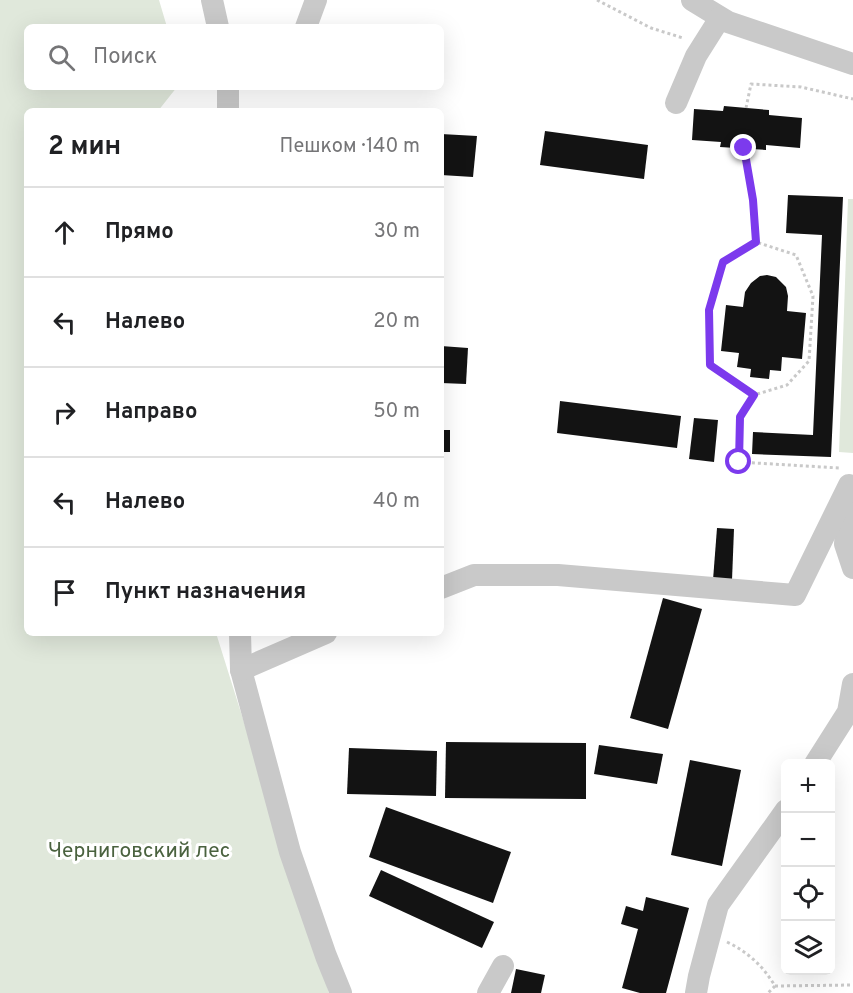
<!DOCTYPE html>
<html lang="ru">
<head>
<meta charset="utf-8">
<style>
  body { margin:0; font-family:Overpass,sans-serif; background:#f2f2f2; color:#202124 }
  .controls { position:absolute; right:18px; bottom:18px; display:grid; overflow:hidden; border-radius:9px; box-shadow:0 6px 24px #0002 }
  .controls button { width:54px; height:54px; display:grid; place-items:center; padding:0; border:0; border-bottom:2px solid #e0e0e0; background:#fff; color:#202124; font:30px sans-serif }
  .stop { position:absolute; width:18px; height:18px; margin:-14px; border:4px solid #7c3aed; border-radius:50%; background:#fff }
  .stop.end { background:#7c3aed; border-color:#fff; box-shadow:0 2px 6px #0008 }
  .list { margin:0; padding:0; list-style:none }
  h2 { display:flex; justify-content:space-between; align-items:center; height:78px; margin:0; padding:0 24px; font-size:26px }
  h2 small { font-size:20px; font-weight:400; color:#757577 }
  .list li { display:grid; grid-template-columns:39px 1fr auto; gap:18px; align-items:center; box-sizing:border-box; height:90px; padding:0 24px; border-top:2px solid #e0e0e0 }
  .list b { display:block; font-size:22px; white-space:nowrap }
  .list em { font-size:20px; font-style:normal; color:#757577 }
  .icon { flex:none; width:33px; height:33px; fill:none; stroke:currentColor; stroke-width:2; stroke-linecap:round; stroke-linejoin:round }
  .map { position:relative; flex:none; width:853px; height:993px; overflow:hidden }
  .search { position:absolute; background:#fff; box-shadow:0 6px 24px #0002; left:24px; top:24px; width:420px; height:66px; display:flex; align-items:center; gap:15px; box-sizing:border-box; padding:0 21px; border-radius:9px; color:#757577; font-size:22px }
  .panel { position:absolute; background:#fff; box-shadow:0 6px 24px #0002; left:24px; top:108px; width:420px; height:528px; border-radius:9px }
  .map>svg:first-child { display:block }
  .green { fill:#e0e8db }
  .building { fill:#131313 }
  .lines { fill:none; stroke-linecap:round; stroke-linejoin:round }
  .path { stroke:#c9c9c9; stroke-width:3; stroke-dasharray:3 3; stroke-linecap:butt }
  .minor { stroke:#c9c9c9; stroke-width:22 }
  .route { stroke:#7c3aed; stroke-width:8 }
  .labels { text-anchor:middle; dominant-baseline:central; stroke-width:6; stroke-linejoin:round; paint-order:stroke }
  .park-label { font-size:21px; fill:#4a623f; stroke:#fff }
</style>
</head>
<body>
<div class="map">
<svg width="853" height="993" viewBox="0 0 853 993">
  <rect width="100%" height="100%" fill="#fff"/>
  <g class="green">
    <polygon points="0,0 159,0 167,27 27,27 27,87 177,87 158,111 27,111 27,633 216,633 329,993 0,993"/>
    <polygon points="848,199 853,199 853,453 839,452"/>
  </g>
  <g class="building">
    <polygon points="724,106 769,110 769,115 802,118 800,148 766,145 766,150 720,147 721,142 692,140 694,109 723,111"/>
    <polygon points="545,131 648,145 644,179 540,165"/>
    <polygon points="441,134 477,136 473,177 441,175"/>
    <polygon points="788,195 843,197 831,457 752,454 753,432 813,435 822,235 786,233"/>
    <polygon points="767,275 776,277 786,287 788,296 787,311 806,313 802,359 782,357 781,371 770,370 769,379 750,377 751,369 737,367 739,353 721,351 726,305 743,307 745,292 751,283 760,276"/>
    <polygon points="441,346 468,348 466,384 441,383"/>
    <polygon points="560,401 681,416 677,448 557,433"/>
    <polygon points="694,418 718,420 714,462 689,459"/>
    <rect x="441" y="430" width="9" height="22"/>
    <polygon points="717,528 734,529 732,580 713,580"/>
    <polygon points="663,598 702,609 668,729 630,718"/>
    <polygon points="446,742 586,743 586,799 445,798"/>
    <polygon points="599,745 663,754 657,784 594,774"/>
    <polygon points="349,748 437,751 436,796 347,794"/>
    <polygon points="690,760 741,770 722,866 671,855"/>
    <polygon points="386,807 511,852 493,903 369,857"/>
    <polygon points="381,870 494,922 482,948 369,896"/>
    <polygon points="646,897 689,908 666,993 640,993 622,988 638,929 621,924 626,906 643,911"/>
    <polygon points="516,969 545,975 541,993 511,993"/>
  </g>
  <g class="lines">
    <g class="path">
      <polyline points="597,0 651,28 683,38"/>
      <polyline points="746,108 751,84 801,87 853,99"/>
      <polyline points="744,149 753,200 756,242 723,262 709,310 710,365 754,395 787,385 809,361 813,296 796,255 756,242"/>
      <polyline points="754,395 740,417 739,462 839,468"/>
      <path d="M727,942C748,952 763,966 775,986L768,993"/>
      <polyline points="775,986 853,985"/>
    </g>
    <g class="minor">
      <polyline points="212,0 218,27"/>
      <polyline points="692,0 728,22 853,64"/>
      <polyline points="306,27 316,0"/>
      <polyline points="228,87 228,111"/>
      <polyline points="676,103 696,56 720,18"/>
      <polyline points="849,495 845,544 853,568"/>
      <polyline points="441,588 474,575 558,575 795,595 849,485"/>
      <polyline points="240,633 241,670 290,852 326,956 341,993"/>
      <polyline points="241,670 326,633"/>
      <polyline points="815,764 848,712 853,684"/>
      <polyline points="488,993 503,966"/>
      <polyline points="696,993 699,976 718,905 786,810"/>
    </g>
  </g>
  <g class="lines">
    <polyline class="route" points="739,462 740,417 754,395 710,365 709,310 723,262 756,242 753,200 744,148"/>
  </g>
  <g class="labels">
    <g class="park-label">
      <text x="139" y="851">Черниговский лес</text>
    </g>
  </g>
</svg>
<div class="controls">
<button>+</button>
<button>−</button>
<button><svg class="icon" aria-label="locate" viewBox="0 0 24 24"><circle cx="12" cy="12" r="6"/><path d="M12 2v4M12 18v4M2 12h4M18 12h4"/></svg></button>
<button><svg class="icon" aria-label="layers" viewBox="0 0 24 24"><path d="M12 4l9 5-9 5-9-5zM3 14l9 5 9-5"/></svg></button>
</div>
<div class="stop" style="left:739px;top:462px"></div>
<div class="stop end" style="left:744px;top:148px"></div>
<div class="search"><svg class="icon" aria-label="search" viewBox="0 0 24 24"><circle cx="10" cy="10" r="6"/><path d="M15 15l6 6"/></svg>Поиск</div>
<section class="panel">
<h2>2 мин<small>Пешком · 140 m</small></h2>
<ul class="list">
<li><svg class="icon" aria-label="ahead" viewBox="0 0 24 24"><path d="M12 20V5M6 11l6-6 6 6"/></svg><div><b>Прямо</b></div><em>30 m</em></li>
<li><svg class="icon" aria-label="left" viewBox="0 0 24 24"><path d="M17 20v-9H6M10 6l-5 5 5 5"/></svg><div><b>Налево</b></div><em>20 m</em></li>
<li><svg class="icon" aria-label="right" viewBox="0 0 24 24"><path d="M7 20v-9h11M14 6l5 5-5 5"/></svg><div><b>Направо</b></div><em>50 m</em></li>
<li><svg class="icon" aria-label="left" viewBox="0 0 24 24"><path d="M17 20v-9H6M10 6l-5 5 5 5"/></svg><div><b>Налево</b></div><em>40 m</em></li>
<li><svg class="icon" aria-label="arrive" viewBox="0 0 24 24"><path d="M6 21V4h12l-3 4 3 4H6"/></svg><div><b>Пункт назначения</b></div></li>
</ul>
</section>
</div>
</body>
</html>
